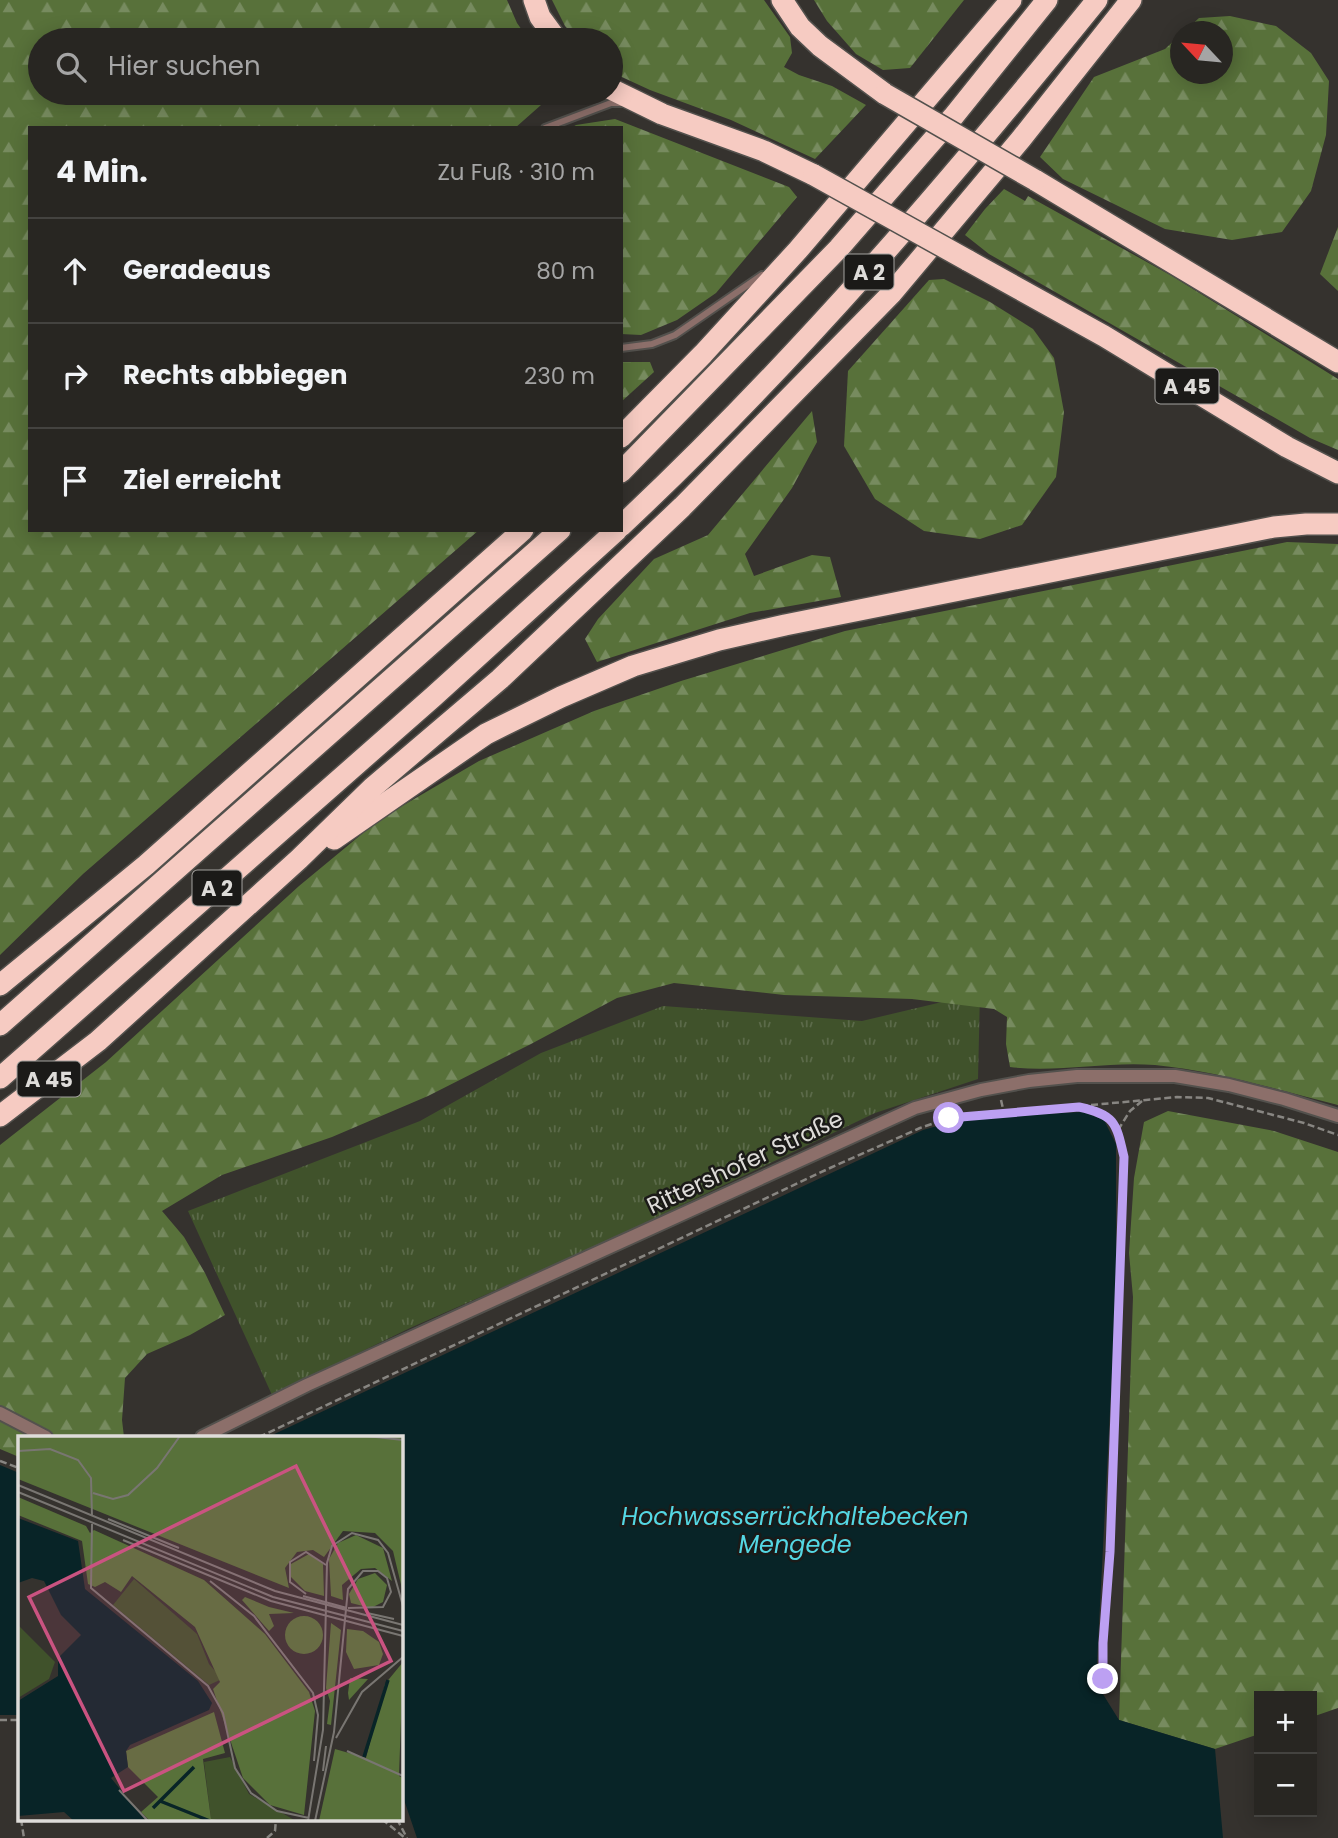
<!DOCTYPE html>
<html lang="de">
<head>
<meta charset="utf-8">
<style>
  body { margin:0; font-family:Poppins,sans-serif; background:#34322f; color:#f1f3f6 }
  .controls { position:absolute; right:21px; bottom:21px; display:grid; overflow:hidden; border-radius:0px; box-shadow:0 4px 18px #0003 }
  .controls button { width:63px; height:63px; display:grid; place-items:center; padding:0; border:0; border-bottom:2px solid #444340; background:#282622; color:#f1f3f6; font:35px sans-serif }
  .compass { position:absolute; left:1170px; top:21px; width:63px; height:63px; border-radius:50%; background:#282622; box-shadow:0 4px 18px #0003; rotate:296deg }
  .stop { position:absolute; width:21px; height:21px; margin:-16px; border:5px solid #bca0f2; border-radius:50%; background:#fff }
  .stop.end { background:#bca0f2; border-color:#fff; box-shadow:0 2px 7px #0008 }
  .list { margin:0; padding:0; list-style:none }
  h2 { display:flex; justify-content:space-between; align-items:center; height:91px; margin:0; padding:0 28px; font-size:30px }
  h2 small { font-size:23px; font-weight:400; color:#a5a5a5 }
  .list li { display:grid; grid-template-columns:46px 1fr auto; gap:21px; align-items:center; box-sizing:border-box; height:105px; padding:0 28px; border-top:2px solid #444340 }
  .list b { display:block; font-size:26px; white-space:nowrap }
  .list em { font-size:23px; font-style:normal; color:#a5a5a5 }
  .icon { flex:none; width:38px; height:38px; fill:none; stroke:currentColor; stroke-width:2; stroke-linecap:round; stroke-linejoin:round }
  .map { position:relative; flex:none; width:1338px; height:1838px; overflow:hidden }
  .search { position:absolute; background:#282622; box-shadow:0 4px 18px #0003; left:28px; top:28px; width:595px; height:77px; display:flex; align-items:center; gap:18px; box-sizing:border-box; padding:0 24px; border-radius:38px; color:#a5a5a5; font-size:26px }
  .panel { position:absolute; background:#282622; box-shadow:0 4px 18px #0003; left:28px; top:126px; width:595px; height:406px; border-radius:0px }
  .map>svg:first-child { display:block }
  .grass { fill:url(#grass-tufts) }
  .forest { fill:url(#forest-firs) }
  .water { fill:#082427 }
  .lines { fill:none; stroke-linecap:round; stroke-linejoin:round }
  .service-casing { stroke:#53514d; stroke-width:10 }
  .minor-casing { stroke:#53514d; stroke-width:16 }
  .motorway-casing { stroke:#53514d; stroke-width:24 }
  .path { stroke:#888682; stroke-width:2.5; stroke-dasharray:7 3.5; stroke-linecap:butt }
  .service { stroke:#8c6f6a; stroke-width:6 }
  .minor { stroke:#8c6f6a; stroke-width:12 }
  .motorway { stroke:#f6cbc2; stroke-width:21 }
  .motorway-bridge-casing { stroke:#53514d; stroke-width:24; stroke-linecap:butt }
  .motorway-bridge { stroke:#f6cbc2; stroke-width:21 }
  .route { stroke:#bca0f2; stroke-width:9 }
  .labels { text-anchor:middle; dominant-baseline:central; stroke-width:5; stroke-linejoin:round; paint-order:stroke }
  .shield { fill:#1b1a18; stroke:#a4a29f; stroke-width:2 }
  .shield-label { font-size:21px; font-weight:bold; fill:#dedcd9 }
  .street-label { font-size:23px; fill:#dedcd9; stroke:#1b1a18 }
  .water-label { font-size:24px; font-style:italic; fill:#54d7e3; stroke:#1b1a18 }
  .inset-river { fill:none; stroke:#082427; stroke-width:3.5 }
  .inset-road { fill:none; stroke:#797672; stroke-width:2 }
  .view { fill:#ca5381; fill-opacity:0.15; stroke:#ca5381; stroke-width:3.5 }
  .inset-edge { fill:none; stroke:#dedcd9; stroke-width:3.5 }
</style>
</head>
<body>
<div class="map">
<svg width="1338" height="1838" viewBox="0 0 1338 1838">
  <defs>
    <pattern id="grass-tufts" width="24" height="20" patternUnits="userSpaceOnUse" patternTransform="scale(1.75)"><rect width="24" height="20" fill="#40522b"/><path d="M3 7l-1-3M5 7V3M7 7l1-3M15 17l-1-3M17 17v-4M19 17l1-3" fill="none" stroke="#5b6a49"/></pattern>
    <pattern id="forest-firs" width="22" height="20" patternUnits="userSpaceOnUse" patternTransform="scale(1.75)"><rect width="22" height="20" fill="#58713a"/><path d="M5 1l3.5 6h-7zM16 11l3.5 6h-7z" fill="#778b5f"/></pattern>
  </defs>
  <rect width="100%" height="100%" fill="#35322e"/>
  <polygon class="grass" points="980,993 978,1079 875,1113 605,1242 410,1328 272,1395 188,1211 420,1121 541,1053 663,1006 862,1021"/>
  <g class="forest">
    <polygon points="0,0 507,0 517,23 529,40 40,40 40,93 576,93 573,101 541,105 515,128 30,128 30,530 479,530 83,874 0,955"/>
    <polygon points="552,0 764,0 790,37 792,53 784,67 799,75 832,86 866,105 815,159 731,120 650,90 611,72 611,40 578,40 565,26"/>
    <polygon points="814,0 964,0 910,68 883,70 856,54 827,21"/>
    <polygon points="1230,16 1276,26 1311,53 1329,81 1326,135 1311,191 1282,232 1232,240 1165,229 1063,179 1040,157 1094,77 1165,49 1180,35 1180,74 1222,74 1222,32 1185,31 1199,18"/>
    <polygon points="615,119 789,187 797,197 716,293 677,320 641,335 621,334 621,128 571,128 576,125"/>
    <polygon points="1004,189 1025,201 1028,196 1172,276 1338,379 1338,450 1310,438 989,254 965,235 985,209"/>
    <polygon points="1338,227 1338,291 1320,274"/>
    <polygon points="944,279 990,302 1033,329 1054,358 1064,412 1056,477 1022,525 980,539 924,531 875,499 844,446 848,371 929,280"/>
    <polygon points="621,362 650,362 654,372 621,402"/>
    <polygon points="812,411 817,442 792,488 745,554 754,576 812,555 830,557 841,597 750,613 597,662 585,639 598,619 654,559 708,535"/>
    <path d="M1287,542L1338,544V1105C1278,1090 1217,1071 1155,1065C1107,1061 1058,1073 1010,1067L1006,1044L1007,1017L994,1009L912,999L784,995L674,983L617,998L531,1044L428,1096L332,1137L222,1175L162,1211L184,1237L205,1273L225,1315L190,1335L147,1354L125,1378L122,1420L124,1437H19V1457L0,1449V1145L106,1062L299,886L380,819L479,761L594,711L681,681L845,631Z"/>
    <polygon points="1168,1111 1274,1131 1338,1152 1338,1708 1312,1717 1312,1696 1259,1696 1259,1734 1215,1749 1119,1720 1133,1297 1129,1253 1134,1178 1144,1122"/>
  </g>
  <g class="water">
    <path d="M1083,1112L1104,1120L1116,1144V1295L1096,1683L1119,1720L1215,1749L1223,1838H417L401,1791V1437H268L923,1130C975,1115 1030,1115 1083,1112Z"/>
    <polygon points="0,1465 19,1473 19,1715 0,1715"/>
  </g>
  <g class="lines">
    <g class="service-casing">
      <g id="service">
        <polyline points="545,128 611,103 623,103"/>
        <polyline points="621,348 652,344 675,335 762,275"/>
      </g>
    </g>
    <g class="minor-casing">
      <g id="minor">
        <polyline points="0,1413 46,1437"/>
        <polyline points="202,1437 307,1385 915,1108 981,1090 1029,1081 1077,1076 1175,1076 1229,1085 1284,1099 1338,1116"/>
      </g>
    </g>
    <g class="motorway-casing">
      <g id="motorway">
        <polyline points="534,0 540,17 557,40"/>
        <polyline points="782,0 800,27 820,46 885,94"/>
        <polyline points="611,89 662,114 764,151 814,175"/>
        <polyline points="1035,180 1338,362"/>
        <polyline points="967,260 1104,336 1287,447 1338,473"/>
        <polyline points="621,437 703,354 798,250 1011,0"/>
        <polyline points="621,472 839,248 953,117 1047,0"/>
        <path d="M621,526C794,364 948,184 1097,0"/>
        <polyline points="334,839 486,734 561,697 633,666 719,640 785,625 1274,527 1306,524 1338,524"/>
        <polyline points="0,985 146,865 523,530"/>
        <polyline points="0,1025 560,530"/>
        <polyline points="0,1078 433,697 617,530"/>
        <polyline points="0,1116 98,1041 299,859 372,788 500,679 682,507 891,294 1021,139 1131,0"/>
      </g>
    </g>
    <g class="path">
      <polyline points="1001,1100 1004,1113"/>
      <path d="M1082,1107C1116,1115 1117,1124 1123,1157L1110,1552L1103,1643V1679"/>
      <polyline points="1118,1130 1130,1111 1142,1101"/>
      <polyline points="259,1437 830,1168 920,1128 949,1118 1146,1100 1177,1097 1208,1098 1304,1123 1338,1135"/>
      <polyline points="0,1461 19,1468"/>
      <polyline points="0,1720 19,1720"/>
      <polyline points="21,1819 24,1838"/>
      <polyline points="382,1819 405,1838"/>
      <polyline points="397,1819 407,1838"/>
      <polyline points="267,1838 275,1831 276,1819"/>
    </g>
    <use href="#service" class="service"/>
    <use href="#minor" class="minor"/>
    <use href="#motorway" class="motorway"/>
    <g class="motorway-bridge-casing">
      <g id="motorway-bridge">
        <polyline points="885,94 1035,180"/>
        <polyline points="814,175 967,260"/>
      </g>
    </g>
    <use href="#motorway-bridge" class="motorway-bridge"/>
  </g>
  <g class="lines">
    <path class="route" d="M949,1118L1079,1107C1115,1115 1116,1122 1124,1157L1110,1552L1103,1643V1679"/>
  </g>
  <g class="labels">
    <g class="shield">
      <rect x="844.5" y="254.5" width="49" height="35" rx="5"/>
      <rect x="1155.5" y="368.5" width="63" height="35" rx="5"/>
      <rect x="192.5" y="870.5" width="49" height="35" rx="5"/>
      <rect x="17.5" y="1061.5" width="63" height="35" rx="5"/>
    </g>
    <g class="shield-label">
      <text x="869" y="272">A 2</text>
      <text x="1187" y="386">A 45</text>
      <text x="217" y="888">A 2</text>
      <text x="49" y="1079">A 45</text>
    </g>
    <g class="street-label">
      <text transform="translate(745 1162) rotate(-25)">Rittershofer Straße</text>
    </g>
    <g class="water-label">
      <text x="795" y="1516">Hochwasserrückhaltebecken<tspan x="795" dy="28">Mengede</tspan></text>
    </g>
  </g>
  <g transform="translate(18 1436)">
    <rect width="385" height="385" fill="#35322e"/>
    <path d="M116,143L179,198L191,228L204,243L191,249L95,169ZM0,189L37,226L31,243L0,262ZM212,321L231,358L278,385L193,383L186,326Z" fill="#40522b"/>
    <path d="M0,0H385V157L375,115L357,97L325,95L306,121L295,114L279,116L267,132L271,152L0,43ZM0,61L68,90L72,97L76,94L186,144L247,198L291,256L297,275L286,379L252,369L225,342L195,253L202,246L177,191L114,140L103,156L87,146L77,151L70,148L64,105L0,79ZM338,99L365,112L374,145L357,132L343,133L324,149L325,164L313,160L311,123L320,107ZM291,118L305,128L306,160L287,155L273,141V128ZM357,137L369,149L365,166L353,172L333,167L331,158L340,143ZM227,161L251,171L276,177L251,178L256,190L251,195L224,164ZM267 199a19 19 0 1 1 38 0a19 19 0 1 1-38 0ZM313,187L323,194L313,289L309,288L312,265L308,252ZM329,193L345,195L361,206L365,218L361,229L336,233L328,216ZM385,226L381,340L385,342V385H301L317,313L348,322L367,248ZM332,242L350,243L331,264L330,257ZM196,276L207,317L185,323L193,383L206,385H132L123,376L140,361L110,331L108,315Z" fill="#58713a"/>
    <path d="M0,82L60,105L67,153L180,245L194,267L191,274L112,309L108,315L110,331L93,342L128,385H56L46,376L0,380V265L40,240V222L63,199L43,179L26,145L14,142L0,147Z" fill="#082427"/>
    <path class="inset-river" d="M346,321L370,244M142,365L192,385M135,372L176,331"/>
    <path class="inset-road" d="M349,0L385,4M0,15L32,13L60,24L73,42L74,81M0,49L257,155L385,189M0,56L255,161L385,195M75,57L95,63L110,59L139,32L162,0M90,83L161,112M74,88L73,152L190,250L205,277L217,332L233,357L259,375L291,382M105,104L253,165L385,200M192,145L236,180L295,257L300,279L296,325M288,158L272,146V126L288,116L308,129M285,160L329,172M349,177L376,183M318,302L344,256L385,221M329,315L385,340M305,335L308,310M101,354L130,385M290,385L305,294L309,127L314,110L334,97L360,104L370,117L385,170M297,385L316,296L330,153L345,135H360L369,142L373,156L365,171L330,172"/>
    <path class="view" d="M278,30L373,225L106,355L11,161Z"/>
    <rect width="385" height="385" class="inset-edge"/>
  </g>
</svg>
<div class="controls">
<button>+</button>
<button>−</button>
</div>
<svg class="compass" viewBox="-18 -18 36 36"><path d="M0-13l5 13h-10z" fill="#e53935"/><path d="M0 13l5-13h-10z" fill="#a5a5a5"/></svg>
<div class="stop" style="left:949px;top:1118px"></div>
<div class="stop end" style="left:1103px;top:1679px"></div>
<div class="search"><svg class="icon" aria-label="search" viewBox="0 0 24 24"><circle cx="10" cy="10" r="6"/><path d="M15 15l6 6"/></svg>Hier suchen</div>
<section class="panel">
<h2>4 Min.<small>Zu Fuß · 310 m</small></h2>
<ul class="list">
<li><svg class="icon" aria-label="ahead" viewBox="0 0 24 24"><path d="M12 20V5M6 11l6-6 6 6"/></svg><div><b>Geradeaus</b></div><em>80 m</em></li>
<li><svg class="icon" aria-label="right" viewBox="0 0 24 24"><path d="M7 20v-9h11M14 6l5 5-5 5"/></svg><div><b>Rechts abbiegen</b></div><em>230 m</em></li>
<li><svg class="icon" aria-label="arrive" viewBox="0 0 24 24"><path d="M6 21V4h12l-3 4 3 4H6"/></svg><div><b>Ziel erreicht</b></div></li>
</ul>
</section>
</div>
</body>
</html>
